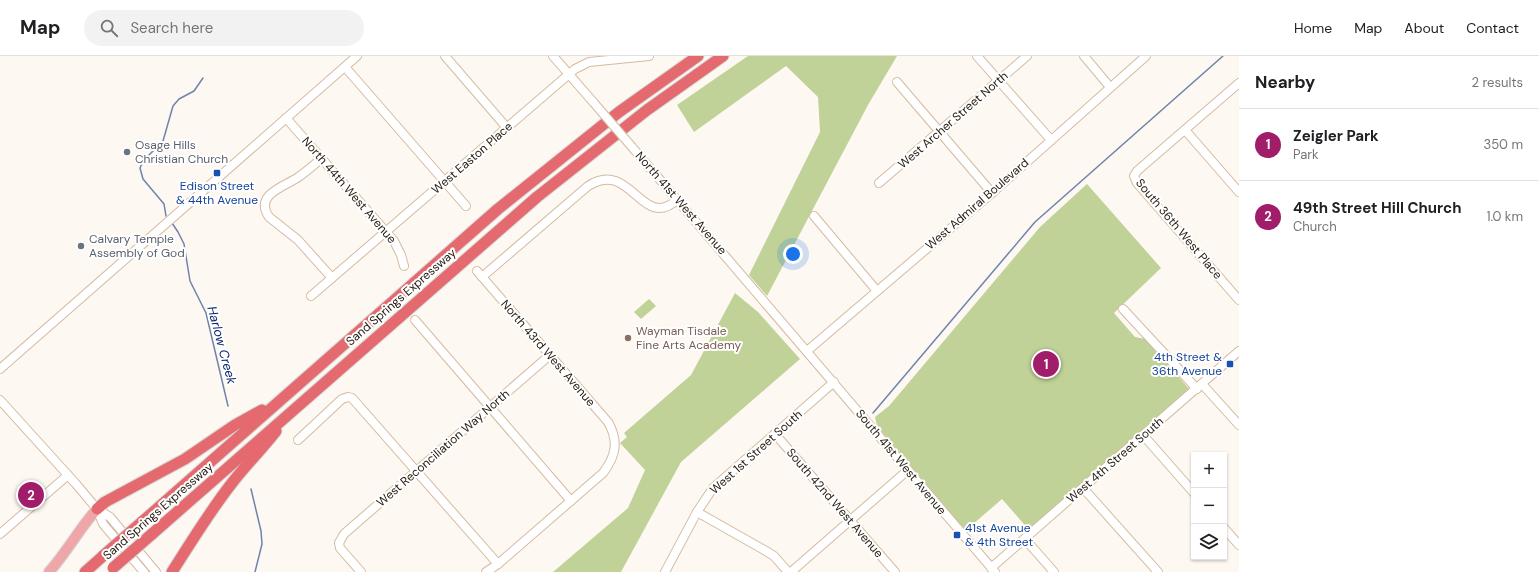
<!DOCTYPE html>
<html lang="en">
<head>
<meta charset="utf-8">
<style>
  body { margin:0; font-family:"DM Sans",sans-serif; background:#f2f2f2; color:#202124 }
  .controls { position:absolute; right:12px; bottom:12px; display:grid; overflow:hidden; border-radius:0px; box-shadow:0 1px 3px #0004 }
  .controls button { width:36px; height:36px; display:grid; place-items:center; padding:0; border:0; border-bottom:1px solid #e0e0e0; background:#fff; color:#202124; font:20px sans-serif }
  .you { position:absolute; left:793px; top:198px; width:14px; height:14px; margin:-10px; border:3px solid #fff; border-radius:50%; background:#1a73e8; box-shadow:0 0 0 6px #1a73e833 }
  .badge { display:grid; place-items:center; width:26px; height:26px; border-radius:50%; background:#a11c69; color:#fff; font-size:13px; font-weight:700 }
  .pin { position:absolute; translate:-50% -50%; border:2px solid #fff; box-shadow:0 1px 4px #0006 }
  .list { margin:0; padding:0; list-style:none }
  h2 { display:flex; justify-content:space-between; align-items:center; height:52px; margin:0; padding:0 16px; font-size:17px }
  h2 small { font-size:13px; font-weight:400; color:#757577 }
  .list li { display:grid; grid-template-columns:26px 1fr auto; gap:12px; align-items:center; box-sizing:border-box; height:72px; padding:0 16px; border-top:1px solid #e0e0e0 }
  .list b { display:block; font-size:15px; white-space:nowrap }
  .list p { margin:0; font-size:13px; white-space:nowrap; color:#757577 }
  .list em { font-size:13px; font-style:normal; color:#757577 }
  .icon { flex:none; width:22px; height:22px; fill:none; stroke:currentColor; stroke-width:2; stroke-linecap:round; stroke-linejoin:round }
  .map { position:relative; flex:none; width:1239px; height:516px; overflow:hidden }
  header { display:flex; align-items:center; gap:24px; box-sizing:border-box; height:56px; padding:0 20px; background:#fff; border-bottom:1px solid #e0e0e0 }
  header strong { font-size:19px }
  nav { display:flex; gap:22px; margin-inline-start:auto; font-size:14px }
  .search { width:280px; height:36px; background:#f2f2f2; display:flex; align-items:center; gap:10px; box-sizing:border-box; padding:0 14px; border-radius:22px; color:#757577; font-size:15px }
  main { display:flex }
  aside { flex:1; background:#fff }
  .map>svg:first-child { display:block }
  .green { fill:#c0d298 }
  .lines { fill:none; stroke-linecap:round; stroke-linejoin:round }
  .stream { stroke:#7083ac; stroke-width:1.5 }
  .minor-casing { stroke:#d5bb9f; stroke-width:10 }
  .major-casing { stroke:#d8d7d5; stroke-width:12 }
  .highway-casing { stroke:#d8d7d5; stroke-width:13 }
  .minor { stroke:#fff; stroke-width:8 }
  .major { stroke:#efa6a9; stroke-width:10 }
  .highway { stroke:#e46a70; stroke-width:11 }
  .minor-bridge-casing { stroke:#d5bb9f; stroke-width:10; stroke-linecap:butt }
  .highway-bridge-casing { stroke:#d8d7d5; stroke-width:13; stroke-linecap:butt }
  .minor-bridge { stroke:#fff; stroke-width:8 }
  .highway-bridge { stroke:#e46a70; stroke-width:11 }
  .worship-dot { fill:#6b7280; stroke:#fff; stroke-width:1.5 }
  .transit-dot { fill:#1a4fb4; stroke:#fff; stroke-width:1.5 }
  .education-dot { fill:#8d6e63; stroke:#fff; stroke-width:1.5 }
  .labels { text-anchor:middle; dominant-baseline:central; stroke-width:4; stroke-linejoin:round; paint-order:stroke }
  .street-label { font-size:12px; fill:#292015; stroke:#fff }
  .worship-label { font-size:12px; fill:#5b616d; stroke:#fff; text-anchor:start }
  .transit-label { font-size:12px; fill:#164399; stroke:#fff }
  .education-label { font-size:12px; fill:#785e54; stroke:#fff; text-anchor:start }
  .water-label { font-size:13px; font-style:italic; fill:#0d2870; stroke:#fff }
</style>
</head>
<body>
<header>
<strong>Map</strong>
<div class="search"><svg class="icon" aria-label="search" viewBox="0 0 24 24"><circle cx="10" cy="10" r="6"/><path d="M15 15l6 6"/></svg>Search here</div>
<nav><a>Home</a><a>Map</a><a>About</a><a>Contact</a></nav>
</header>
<main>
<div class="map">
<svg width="1239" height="516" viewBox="0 0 1239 516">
  <rect width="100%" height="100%" fill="#fdf8f2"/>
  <g class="green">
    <polygon points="748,0 897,0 868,49 767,240 749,219 820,76 818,41 786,10 694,76 677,49"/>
    <polygon points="1087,128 1161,212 1114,257 1135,281 1146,283 1189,333 1029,474 1002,443 965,475 877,370 875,361 889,350 1040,171"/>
    <polygon points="735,237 758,256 800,303 681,406 621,516 553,516 628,452 645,414 620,387 627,381 624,377 691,319"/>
    <polygon points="649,243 656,250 641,263 634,256"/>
  </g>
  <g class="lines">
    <g class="stream">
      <polyline points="166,160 164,148 143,123 140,112 143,105 163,85 173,50 179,43 194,35 203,22"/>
      <polyline points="172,167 178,176 184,188 190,225 206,257 228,350"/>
      <polyline points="873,357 1035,166 1223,0"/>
      <polyline points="251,433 261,475 262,488 255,516"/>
    </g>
    <g class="minor-casing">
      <g id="minor">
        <polyline points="445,0 507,72"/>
        <polyline points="553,0 594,47"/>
        <polyline points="977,0 1051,84"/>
        <polyline points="1084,0 1110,31"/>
        <polyline points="345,11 466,150"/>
        <polyline points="897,26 992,137"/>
        <polyline points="1239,27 1137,115 1134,120 1137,127 1239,244"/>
        <polyline points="286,62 394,185 401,199 404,210"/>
        <polyline points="1185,74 1239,136"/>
        <polyline points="632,91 995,516"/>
        <path d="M322,102C314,109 306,116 297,122C283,131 254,139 269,161L298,184L332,222"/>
        <polyline points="879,127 1027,0"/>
        <polyline points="814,160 877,235"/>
        <path d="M477,215L608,366C619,385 616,400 603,417L498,508L486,516"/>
        <path d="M482,221L588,130C632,102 641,177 678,143"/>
        <polyline points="311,240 575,13 589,6 649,0"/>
        <polyline points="1123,253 1197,333"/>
        <polyline points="415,264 571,445"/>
        <polyline points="807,295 992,137 1146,0"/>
        <polyline points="0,313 357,0"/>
        <polyline points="1202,328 1239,369"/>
        <polyline points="0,344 76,428 97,453 103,468 144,516"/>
        <polyline points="775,378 895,516"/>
        <polyline points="1143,379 1194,437"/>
        <polyline points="298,384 342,343 348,341 352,342 498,508"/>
        <polyline points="1083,432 1158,516"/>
        <polyline points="97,453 110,461 156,516"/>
        <polyline points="697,456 766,495 774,500 788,516"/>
        <polyline points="1224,472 1239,489"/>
        <polyline points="0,478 68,419"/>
        <polyline points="1025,483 1054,516"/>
        <polyline points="991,512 1239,295"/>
        <polyline points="361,516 340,492 339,487 344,478 550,299"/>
        <polyline points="665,516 697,456 713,432 834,326"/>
        <polyline points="791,516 908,414"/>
      </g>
    </g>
    <g class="major-casing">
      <path id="major" d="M49,516C67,496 79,473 97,453"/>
    </g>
    <g class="highway-casing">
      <g id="highway">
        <polyline points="97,453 105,446 185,403 235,369 262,354"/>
        <polyline points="142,466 498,153 619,56 698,0"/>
        <polyline points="152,478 537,141 647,54 723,0"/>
        <polyline points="85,516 103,500"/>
        <path d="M172,516C191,486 210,455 232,427C246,409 262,393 276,375"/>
      </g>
    </g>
    <use href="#minor" class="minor"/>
    <use href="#major" class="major"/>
    <use href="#highway" class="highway"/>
    <g class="minor-bridge-casing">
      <polyline id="minor-bridge" points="594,47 632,91"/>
    </g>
    <g class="highway-bridge-casing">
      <g id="highway-bridge">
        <polyline points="103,500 142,466"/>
        <polyline points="113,512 152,478"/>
      </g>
    </g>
    <use href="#minor-bridge" class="minor-bridge"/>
    <use href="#highway-bridge" class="highway-bridge"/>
  </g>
  <g class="worship-dot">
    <circle cx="127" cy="96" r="4"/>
    <circle cx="81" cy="190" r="4"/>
  </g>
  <g class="transit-dot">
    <rect x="213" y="113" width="8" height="8" rx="2"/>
    <rect x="1226" y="304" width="8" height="8" rx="2"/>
    <rect x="953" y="475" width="8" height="8" rx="2"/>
  </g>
  <circle class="education-dot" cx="628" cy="282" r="4"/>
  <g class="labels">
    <g class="street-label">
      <text transform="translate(953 64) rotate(-41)">West Archer Street North</text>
      <text transform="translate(472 102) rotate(-41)">West Easton Place</text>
      <text transform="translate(349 134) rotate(49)">North 44th West Avenue</text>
      <text transform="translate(681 147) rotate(49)">North 41st West Avenue</text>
      <text transform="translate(977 148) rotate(-41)">West Admiral Boulevard</text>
      <text transform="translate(1179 173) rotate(50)">South 36th West Place</text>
      <text transform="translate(401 241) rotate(-41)">Sand Springs Expressway</text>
      <text transform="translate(548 297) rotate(49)">North 43rd West Avenue</text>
      <text transform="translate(443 392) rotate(-41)">West Reconciliation Way North</text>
      <text transform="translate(756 396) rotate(-42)">West 1st Street South</text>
      <text transform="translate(1115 404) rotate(-41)">West 4th Street South</text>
      <text transform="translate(901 406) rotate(50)">South 41st West Avenue</text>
      <text transform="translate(835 447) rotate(49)">South 42nd West Avenue</text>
      <text transform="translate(158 455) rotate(-41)">Sand Springs Expressway</text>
    </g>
    <g class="worship-label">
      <text x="135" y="89">Osage Hills<tspan x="135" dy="14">Christian Church</tspan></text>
      <text x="89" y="183">Calvary Temple<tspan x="89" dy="14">Assembly of God</tspan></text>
    </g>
    <g class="transit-label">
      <text x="217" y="130">Edison Street<tspan x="217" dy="14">&amp; 44th Avenue</tspan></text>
      <text x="1222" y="301" text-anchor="end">4th Street &amp;<tspan x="1222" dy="14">36th Avenue</tspan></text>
      <text x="965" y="472" text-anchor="start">41st Avenue<tspan x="965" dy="14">&amp; 4th Street</tspan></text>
    </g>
    <g class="education-label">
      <text x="636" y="275">Wayman Tisdale<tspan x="636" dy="14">Fine Arts Academy</tspan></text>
    </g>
    <g class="water-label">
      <text transform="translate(222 289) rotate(75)">Harlow Creek</text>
    </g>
  </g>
</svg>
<div class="controls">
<button>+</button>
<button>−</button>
<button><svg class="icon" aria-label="layers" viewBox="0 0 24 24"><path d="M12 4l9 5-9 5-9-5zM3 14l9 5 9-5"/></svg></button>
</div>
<div class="you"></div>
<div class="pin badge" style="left:1046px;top:308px">1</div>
<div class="pin badge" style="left:31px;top:439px">2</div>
</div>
<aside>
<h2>Nearby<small>2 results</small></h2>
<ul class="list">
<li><span class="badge">1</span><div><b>Zeigler Park</b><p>Park</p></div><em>350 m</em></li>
<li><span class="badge">2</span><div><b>49th Street Hill Church</b><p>Church</p></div><em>1.0 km</em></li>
</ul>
</aside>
</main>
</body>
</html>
